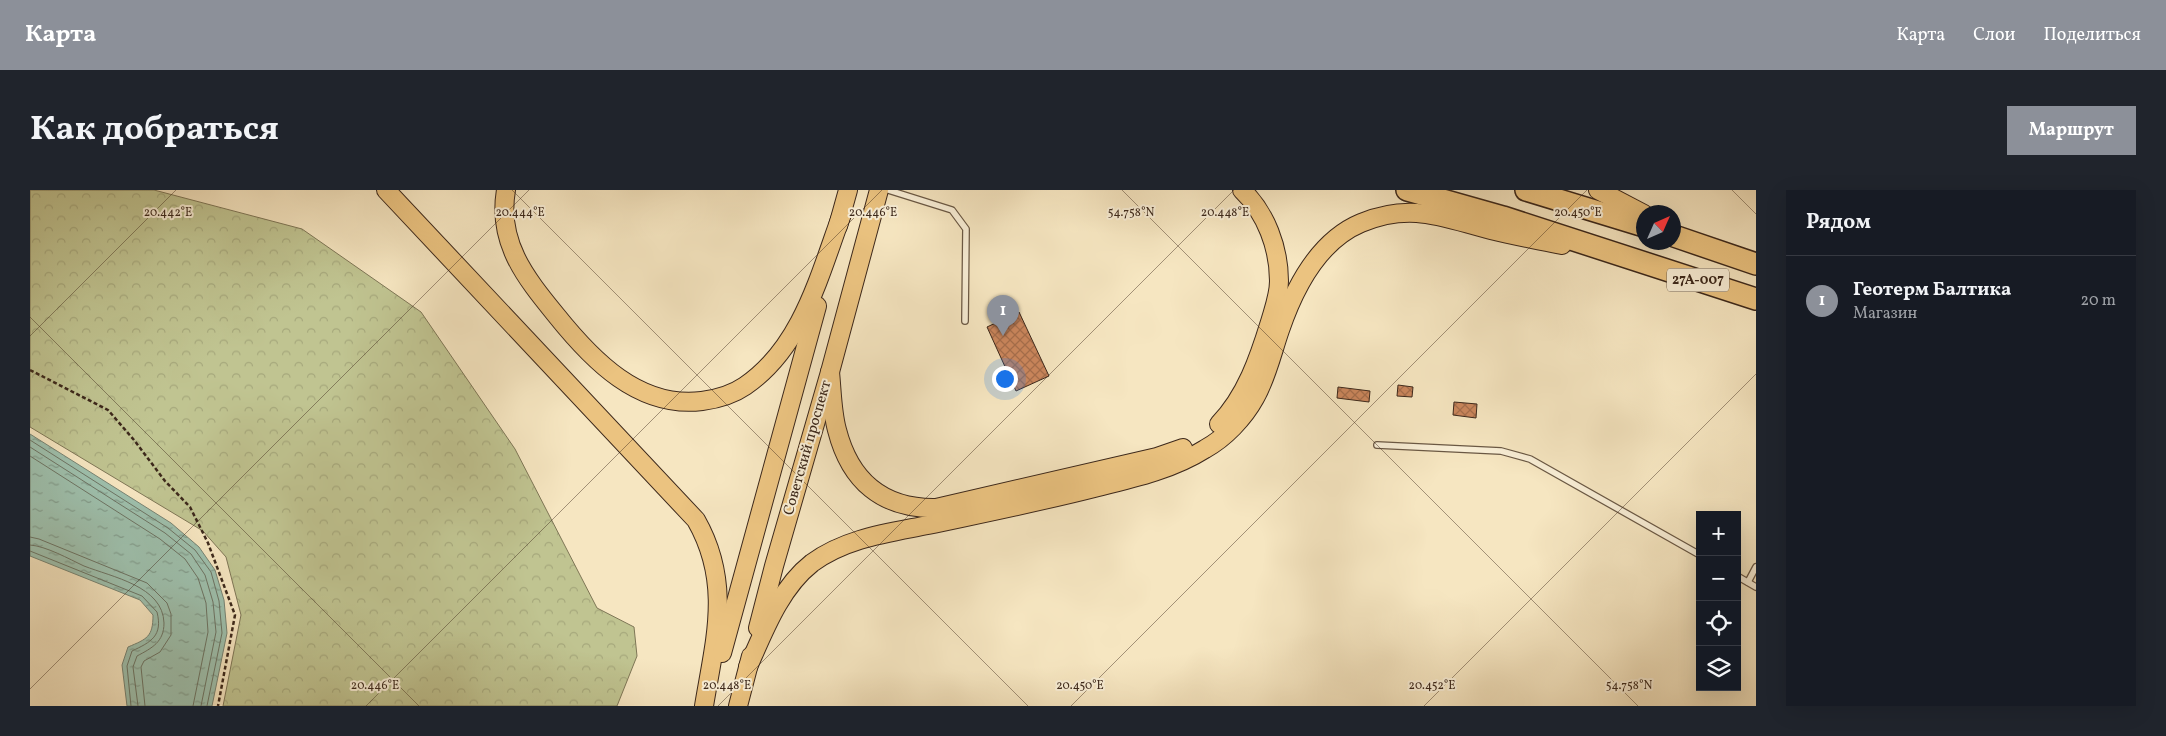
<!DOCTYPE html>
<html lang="ru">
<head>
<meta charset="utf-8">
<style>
  body { margin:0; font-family:Vollkorn,serif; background:#20242c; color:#f1f3f6 }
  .controls { position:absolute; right:15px; bottom:15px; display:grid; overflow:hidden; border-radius:0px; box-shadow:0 5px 20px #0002 }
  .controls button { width:45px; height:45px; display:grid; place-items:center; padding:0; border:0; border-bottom:1px solid #363941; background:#171b24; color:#f1f3f6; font:25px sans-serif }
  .compass { position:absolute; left:1606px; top:15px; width:45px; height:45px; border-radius:50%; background:#171b24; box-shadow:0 5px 20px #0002; rotate:45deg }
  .you { position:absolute; left:974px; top:188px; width:18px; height:18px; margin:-12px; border:4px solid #fff; border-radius:50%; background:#1a73e8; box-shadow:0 0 0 8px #1a73e833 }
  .badge { display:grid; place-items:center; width:32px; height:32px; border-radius:50%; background:#8c9099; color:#fff; font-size:16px; font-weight:700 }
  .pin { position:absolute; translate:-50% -41px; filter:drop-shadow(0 1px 2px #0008) }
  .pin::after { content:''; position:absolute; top:26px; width:18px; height:15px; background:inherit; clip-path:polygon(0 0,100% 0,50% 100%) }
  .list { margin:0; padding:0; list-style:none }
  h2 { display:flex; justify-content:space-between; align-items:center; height:65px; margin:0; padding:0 20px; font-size:21px }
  h2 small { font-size:16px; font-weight:400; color:#9ea1a6 }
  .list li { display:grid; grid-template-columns:32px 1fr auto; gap:15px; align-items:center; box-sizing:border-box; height:90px; padding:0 20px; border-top:1px solid #363941 }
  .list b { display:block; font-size:19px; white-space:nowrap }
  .list p { margin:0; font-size:16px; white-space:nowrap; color:#9ea1a6 }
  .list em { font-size:16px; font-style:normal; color:#9ea1a6 }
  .icon { flex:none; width:28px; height:28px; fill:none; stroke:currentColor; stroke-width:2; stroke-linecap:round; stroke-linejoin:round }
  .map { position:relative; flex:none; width:1726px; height:516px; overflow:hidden; border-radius:0px }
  header { display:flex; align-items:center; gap:30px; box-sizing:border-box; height:70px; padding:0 25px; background:#8c9099; color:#fff }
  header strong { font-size:24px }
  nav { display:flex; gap:28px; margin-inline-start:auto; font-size:18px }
  .intro { display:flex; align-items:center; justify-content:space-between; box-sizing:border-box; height:120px; padding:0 30px }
  h1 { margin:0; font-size:35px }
  .button { padding:12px 22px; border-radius:0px; background:#8c9099; color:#fff; font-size:18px; font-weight:700 }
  main { display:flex; gap:30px; padding:0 30px }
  aside { flex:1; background:#171b24; border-radius:0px; box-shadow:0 5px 20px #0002 }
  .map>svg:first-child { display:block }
  .forest { fill:url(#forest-crowns); stroke:#7e7656 }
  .water { fill:url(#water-ripples); stroke:#778373 }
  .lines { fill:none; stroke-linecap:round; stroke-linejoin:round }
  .shore { stroke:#6d7464; stroke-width:1 }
  .building { fill:url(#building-cross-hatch); stroke:#3c281b }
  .lane-casing { stroke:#6a5844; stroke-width:8 }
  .primary-casing { stroke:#3c281b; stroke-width:20 }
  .highway-casing { stroke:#3c281b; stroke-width:24 }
  .path { stroke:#3c281b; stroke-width:2.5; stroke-dasharray:4 2.5; stroke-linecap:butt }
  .lane { stroke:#f9efd7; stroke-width:5.5 }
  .primary { stroke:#ebc380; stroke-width:18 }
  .highway { stroke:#ebc380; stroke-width:21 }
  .ticks { fill:none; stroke:#3c281b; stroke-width:1; stroke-opacity:0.45 }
  .labels { text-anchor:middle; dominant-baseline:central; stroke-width:4; stroke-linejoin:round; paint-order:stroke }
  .shield { fill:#f9efd7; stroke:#756453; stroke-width:1 }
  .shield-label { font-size:14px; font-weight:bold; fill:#3c281b }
  .street-label { font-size:15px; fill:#3c281b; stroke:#f9efd7 }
  .ticks-label { font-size:12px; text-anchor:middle; fill:#3c281b; stroke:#f9efd7; stroke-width:4; stroke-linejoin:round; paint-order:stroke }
</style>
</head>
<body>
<header>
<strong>Карта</strong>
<nav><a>Карта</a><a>Слои</a><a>Поделиться</a></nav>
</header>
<div class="intro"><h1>Как добраться</h1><a class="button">Маршрут</a></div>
<main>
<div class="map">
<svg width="1726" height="516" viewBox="0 0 1726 516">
  <defs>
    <pattern id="forest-crowns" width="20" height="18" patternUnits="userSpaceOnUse" patternTransform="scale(1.25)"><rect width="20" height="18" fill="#c0c491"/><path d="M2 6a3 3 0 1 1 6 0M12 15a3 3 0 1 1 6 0" fill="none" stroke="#a6a87c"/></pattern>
    <pattern id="water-ripples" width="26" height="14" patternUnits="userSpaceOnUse" patternTransform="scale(1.25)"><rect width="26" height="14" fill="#9ec0ad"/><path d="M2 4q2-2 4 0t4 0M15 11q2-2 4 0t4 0" fill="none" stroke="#829c8c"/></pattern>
    <pattern id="building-cross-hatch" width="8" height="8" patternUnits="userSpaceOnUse" patternTransform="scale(1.25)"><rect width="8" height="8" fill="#cc875d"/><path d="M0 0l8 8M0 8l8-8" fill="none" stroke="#a76e4c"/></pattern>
  </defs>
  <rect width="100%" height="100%" fill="#f6e6c1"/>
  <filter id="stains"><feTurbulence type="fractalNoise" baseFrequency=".004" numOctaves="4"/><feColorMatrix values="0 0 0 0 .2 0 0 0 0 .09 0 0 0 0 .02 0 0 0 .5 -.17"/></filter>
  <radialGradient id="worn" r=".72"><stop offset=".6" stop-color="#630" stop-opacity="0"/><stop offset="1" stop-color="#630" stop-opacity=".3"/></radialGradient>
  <polygon class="forest" points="0,0 124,0 272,39 391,122 485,259 567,418 604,437 607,466 587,516 193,516 211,425 196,367 173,341 0,237"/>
  <path class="water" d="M0,244L141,333L169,357L185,380L194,410L197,443L182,516H97L92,475L98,457C117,449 123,447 123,425L110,410L0,366Z"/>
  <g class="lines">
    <g class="shore">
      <polyline points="0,250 138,338 165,360 181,382 189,411 192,443 177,516"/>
      <polyline points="0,257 135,343 161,364 175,385 183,412 186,442 171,516"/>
      <polyline points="0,266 130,349 155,369 168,388 176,413 178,442 163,516"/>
      <polyline points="0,347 9,349 117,393 137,413 141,424 141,445 130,462 114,471 111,477 115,516"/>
      <path d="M0,355C16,356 39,369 54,376C82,387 133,396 134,433C134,452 122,458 107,466L103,477L108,516"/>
      <path d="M0,361L112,406L127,422C133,446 121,452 102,461L97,476L101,516"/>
    </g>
  </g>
  <g class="building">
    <polygon points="989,122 1019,186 986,201 957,137"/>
    <polygon points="1368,195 1383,197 1382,207 1367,206"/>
    <polygon points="1308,197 1340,201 1339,212 1307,208"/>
    <polygon points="1424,212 1447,214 1446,228 1423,225"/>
  </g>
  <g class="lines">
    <g class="lane-casing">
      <g id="lane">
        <polyline points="858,0 922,20 936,39 935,131"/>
        <polyline points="1347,255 1471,261 1500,269 1670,365"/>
        <polyline points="1707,386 1726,397"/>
        <polyline points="1718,392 1726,377"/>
      </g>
    </g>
    <g class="primary-casing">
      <g id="primary">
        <path d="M356,0L666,330C702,393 685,449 674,516"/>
        <path d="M476,0C467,52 495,87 526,125C562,170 609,219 672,211C687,209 702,205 715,196C772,157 789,86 812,24"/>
        <polyline points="1568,0 1614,24"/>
        <polyline points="808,36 818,0"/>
        <path d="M800,182C802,201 802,222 807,240C820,291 852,319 906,318L1127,267L1153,258"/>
        <path d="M1189,234C1216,206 1229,168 1240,132C1244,118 1249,105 1249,91C1249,58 1236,23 1212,0"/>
        <polyline points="728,438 744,376 800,182 849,0"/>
        <polyline points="692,463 787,116"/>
        <path d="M718,477C734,441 750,398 782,373C816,348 858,343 898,335C954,323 1009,312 1064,298C1101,289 1142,280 1175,259C1195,248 1214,228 1225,208C1237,187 1242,163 1250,140C1264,99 1288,51 1331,33C1382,12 1413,28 1461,40C1485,46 1508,50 1532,55"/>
        <polyline points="708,516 721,466"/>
      </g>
    </g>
    <g class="highway-casing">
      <g id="highway">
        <polyline points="1377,0 1473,27 1726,109"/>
        <polyline points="1496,0 1614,36"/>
        <polyline points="1644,46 1726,74"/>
      </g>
    </g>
    <polyline class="path" points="0,180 78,220 104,250 135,291 160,317 178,353 205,425 188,516"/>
    <use href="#lane" class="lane"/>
    <use href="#primary" class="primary"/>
    <use href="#highway" class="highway"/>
  </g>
  <path class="ticks" d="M482,0L998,516M1092,0L1608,516M1702,0L1726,24M0,127L389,516M0,146L146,0M0,499L499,0M336,516L852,0M688,516L1204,0M1041,516L1557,0M1394,516L1726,184"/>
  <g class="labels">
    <rect class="shield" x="1637" y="78.5" width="62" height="23" rx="4"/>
    <g class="shield-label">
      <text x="1668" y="90">27А-007</text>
    </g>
    <g class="street-label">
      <text transform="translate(778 258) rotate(-74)">Советский проспект</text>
    </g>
  </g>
  <g class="ticks-label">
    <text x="138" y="26">20.442°E</text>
    <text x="490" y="26">20.444°E</text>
    <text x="843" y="26">20.446°E</text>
    <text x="1101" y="26">54.758°N</text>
    <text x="1195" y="26">20.448°E</text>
    <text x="1548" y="26">20.450°E</text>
    <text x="345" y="499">20.446°E</text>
    <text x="697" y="499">20.448°E</text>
    <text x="1050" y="499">20.450°E</text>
    <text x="1402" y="499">20.452°E</text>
    <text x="1599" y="499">54.758°N</text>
  </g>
  <rect width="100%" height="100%" filter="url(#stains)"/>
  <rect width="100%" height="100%" fill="url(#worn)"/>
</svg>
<div class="controls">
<button>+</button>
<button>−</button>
<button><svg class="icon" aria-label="locate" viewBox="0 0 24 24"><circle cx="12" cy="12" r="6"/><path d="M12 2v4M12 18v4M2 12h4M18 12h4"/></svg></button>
<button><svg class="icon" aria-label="layers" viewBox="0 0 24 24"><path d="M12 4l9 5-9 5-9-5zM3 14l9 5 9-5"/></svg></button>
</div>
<svg class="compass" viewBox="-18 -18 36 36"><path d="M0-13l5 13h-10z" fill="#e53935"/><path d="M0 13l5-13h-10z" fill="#9ea1a6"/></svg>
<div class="you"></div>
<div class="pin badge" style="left:973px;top:146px">1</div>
</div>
<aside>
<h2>Рядом<small></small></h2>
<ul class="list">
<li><span class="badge">1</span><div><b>Геотерм Балтика</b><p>Магазин</p></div><em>20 m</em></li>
</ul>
</aside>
</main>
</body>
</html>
